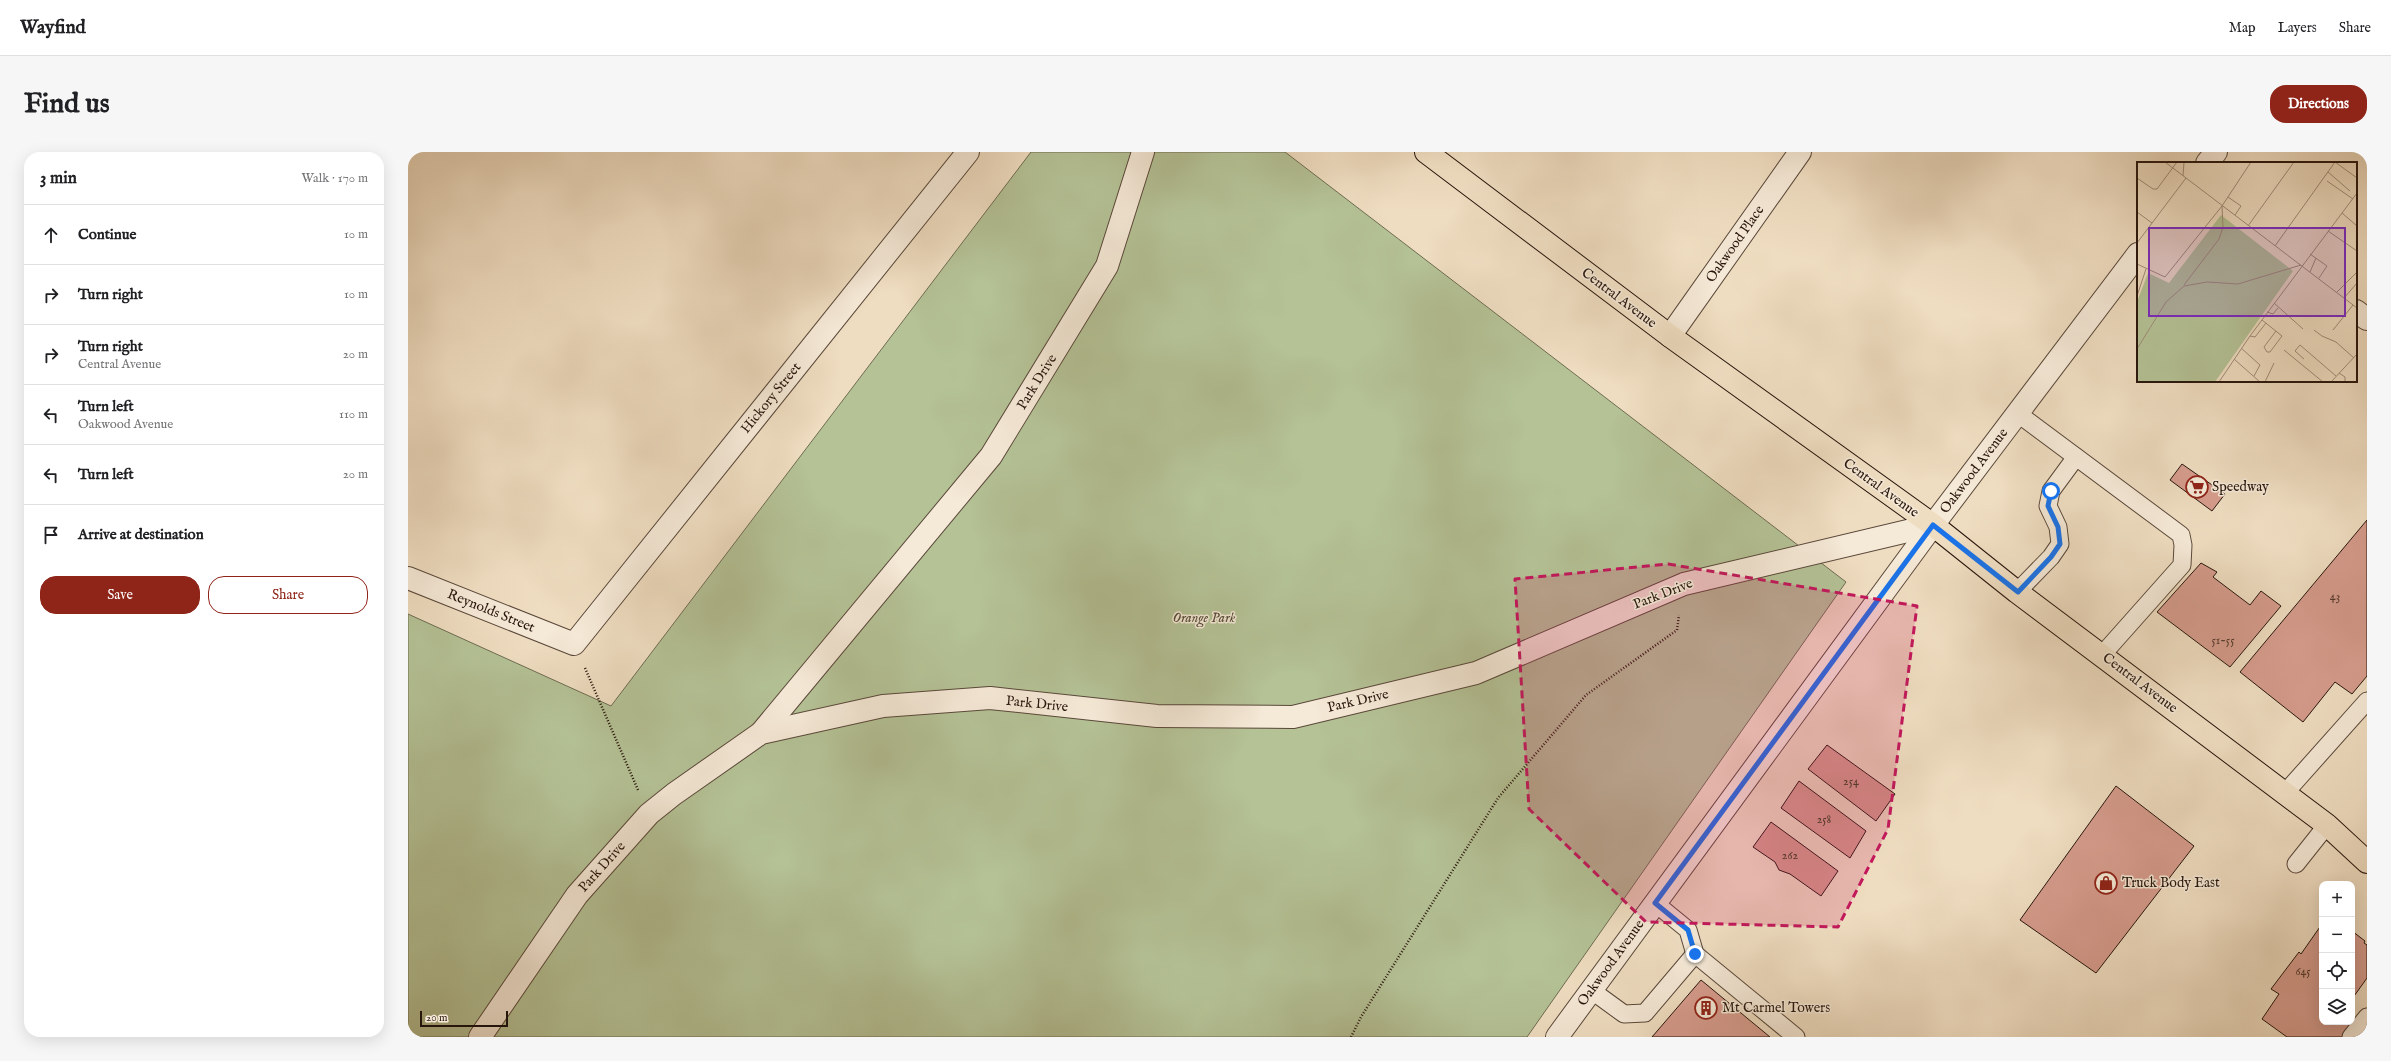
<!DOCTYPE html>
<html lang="en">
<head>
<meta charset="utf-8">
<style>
  body { margin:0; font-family:"IM FELL English",serif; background:#f6f6f6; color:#202124 }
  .controls { position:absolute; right:12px; bottom:12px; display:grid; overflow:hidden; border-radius:8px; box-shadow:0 4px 16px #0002 }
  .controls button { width:36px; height:36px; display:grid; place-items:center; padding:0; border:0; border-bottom:1px solid #e0e0e0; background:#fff; color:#202124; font:20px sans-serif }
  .scale { position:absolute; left:12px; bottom:10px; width:88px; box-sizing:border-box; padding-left:4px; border:2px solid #28160d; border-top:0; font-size:11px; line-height:14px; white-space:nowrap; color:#28160d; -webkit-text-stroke:3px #f5e9d7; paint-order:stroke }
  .stop { position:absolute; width:12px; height:12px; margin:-9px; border:3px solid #1a73e8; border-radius:50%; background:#fff }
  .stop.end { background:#1a73e8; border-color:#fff; box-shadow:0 1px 4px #0008 }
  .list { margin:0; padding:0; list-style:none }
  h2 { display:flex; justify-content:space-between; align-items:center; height:52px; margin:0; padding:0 16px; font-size:17px }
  h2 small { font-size:13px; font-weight:400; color:#757577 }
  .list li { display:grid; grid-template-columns:26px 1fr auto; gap:12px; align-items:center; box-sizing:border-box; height:60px; padding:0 16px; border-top:1px solid #e0e0e0 }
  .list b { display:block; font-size:15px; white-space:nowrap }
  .list p { margin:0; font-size:13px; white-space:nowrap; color:#757577 }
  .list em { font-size:13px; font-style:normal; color:#757577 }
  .actions { display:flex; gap:8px; padding:12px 16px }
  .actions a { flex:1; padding:9px 0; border:1px solid #8f2418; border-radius:16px; text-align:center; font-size:14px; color:#8f2418 }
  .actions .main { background:#8f2418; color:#fff }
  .icon { flex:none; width:22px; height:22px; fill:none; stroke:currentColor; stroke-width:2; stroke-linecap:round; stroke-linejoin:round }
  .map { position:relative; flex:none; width:1959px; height:885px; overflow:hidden; border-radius:16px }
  header { display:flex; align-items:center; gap:24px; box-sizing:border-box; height:56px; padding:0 20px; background:#fff; border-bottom:1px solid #e0e0e0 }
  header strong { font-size:19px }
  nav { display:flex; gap:22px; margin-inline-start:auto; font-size:14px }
  .intro { display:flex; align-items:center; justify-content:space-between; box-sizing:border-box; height:96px; padding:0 24px }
  h1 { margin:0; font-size:28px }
  .button { padding:10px 18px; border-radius:16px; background:#8f2418; color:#fff; font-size:14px; font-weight:700 }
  main { display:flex; gap:24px; padding:0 24px }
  aside { flex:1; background:#fff; border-radius:16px; box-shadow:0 4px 16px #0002 }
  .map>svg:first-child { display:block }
  .green { fill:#b4c296; stroke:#6e6c52 }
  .building { fill:#d69c8d; stroke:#28160d }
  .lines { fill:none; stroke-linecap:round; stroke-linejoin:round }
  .lane-casing { stroke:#5a483a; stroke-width:19 }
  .street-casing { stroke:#5a483a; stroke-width:24 }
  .primary-casing { stroke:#28160d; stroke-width:24 }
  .path { stroke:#28160d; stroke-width:2.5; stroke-dasharray:1 2; stroke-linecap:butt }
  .lane { stroke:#f5e9d7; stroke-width:17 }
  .street { stroke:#f5e9d7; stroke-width:22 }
  .primary { stroke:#efddc1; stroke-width:22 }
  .route { stroke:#1a73e8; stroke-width:5 }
  .marked { fill:#c2185b; fill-opacity:0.2; stroke:#c2185b; stroke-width:3; stroke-dasharray:8 5; stroke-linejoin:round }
  .labels { text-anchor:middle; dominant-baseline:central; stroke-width:3; stroke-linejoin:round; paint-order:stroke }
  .number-label { font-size:12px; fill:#54382d }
  .street-label { font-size:14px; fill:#28160d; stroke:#f5e9d7 }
  .poi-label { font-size:14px; fill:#28160d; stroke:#f5e9d7; text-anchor:start }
  .park-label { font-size:14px; font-style:italic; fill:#524a36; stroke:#f5e9d7 }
  .inset-road { fill:none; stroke:#9f8d79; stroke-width:1 }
  .view { fill:#7b2cbf; fill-opacity:0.15; stroke:#7b2cbf; stroke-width:2 }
  .inset-edge { fill:none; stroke:#28160d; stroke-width:2 }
</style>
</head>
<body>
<header>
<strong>Wayfind</strong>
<nav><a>Map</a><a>Layers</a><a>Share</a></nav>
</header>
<div class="intro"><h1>Find us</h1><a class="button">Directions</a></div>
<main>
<aside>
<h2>3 min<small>Walk · 170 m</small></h2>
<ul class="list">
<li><svg class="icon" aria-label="ahead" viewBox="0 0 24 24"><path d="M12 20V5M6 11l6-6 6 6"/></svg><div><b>Continue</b></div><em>10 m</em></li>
<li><svg class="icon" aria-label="right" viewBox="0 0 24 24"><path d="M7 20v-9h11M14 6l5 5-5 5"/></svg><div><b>Turn right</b></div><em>10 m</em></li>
<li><svg class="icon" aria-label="right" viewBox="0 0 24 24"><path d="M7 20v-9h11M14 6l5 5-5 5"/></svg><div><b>Turn right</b><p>Central Avenue</p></div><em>20 m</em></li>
<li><svg class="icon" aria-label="left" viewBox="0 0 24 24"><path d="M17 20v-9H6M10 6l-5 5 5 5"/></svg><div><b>Turn left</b><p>Oakwood Avenue</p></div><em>110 m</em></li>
<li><svg class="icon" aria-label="left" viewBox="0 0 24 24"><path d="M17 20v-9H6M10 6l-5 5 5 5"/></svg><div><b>Turn left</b></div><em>20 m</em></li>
<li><svg class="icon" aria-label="arrive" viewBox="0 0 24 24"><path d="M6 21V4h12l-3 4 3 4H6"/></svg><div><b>Arrive at destination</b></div></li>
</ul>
<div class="actions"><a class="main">Save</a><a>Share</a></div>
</aside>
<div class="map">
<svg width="1959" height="885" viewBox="0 0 1959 885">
  <rect width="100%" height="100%" fill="#efddc1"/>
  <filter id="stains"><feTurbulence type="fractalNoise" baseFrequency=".005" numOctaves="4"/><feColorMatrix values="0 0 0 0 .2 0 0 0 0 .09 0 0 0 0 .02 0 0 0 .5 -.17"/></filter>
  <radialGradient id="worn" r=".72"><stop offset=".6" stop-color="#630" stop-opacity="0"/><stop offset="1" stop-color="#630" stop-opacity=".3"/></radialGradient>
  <polygon class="green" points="623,0 877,0 1438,430 1119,885 0,885 0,462 203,554"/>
  <g class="building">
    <polygon points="1774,312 1817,342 1804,359 1762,328"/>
    <polygon points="1959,368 1959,524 1944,542 1927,530 1895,570 1832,520"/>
    <polygon points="1793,411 1809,420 1805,425 1842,453 1853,439 1873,454 1822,515 1749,460"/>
    <polygon points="1419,593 1487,642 1468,669 1400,617"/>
    <polygon points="1391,629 1458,679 1442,706 1373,656"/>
    <polygon points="1708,634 1786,694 1688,821 1612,768"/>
    <polygon points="1363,670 1430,719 1413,744 1382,722 1371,718 1367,710 1345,695"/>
    <polygon points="1914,772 1914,870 1945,868 1934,885 1879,885 1854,867 1871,842 1863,837 1891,800 1893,802"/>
    <polygon points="1944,779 1957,789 1956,791 1959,793 1959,826 1944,847"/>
    <polygon points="1293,828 1362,885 1244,885"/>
  </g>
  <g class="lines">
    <g class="lane-casing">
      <g id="lane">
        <polyline points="1609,261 1773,383 1775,393 1774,413 1694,503"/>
        <polyline points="1609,440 1643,405 1652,392 1650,375 1640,354 1643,339 1668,305"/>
        <polyline points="1877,641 1959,549"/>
        <polyline points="1888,712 1919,673"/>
        <polyline points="1247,751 1280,778 1287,802 1388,885"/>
        <polyline points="1183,838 1216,862 1237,861 1287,802"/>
        <polyline points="1943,885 1959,865"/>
      </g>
    </g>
    <g class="street-casing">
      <g id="street">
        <polyline points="1799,11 1808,0"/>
        <polyline points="1948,159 1959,167"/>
        <polyline points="1262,184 1392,0"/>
        <polyline points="0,426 166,492 560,0"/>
        <polyline points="353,581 583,304 699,114 735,0"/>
        <polyline points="72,885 169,743 241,662 266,642 353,581 475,554 582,546 749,564 885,565 1068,521 1276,432 1525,373"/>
        <polyline points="1149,885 1525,373 1730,102"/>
      </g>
    </g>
    <g class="primary-casing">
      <polyline id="primary" points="1018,0 1262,184 1525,373 1609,440 1919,673 1959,710"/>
    </g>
    <g class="path">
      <polyline points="177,516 230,638"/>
      <polyline points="943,885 953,865 1090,646 1178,543 1269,478 1271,463"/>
    </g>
    <use href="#lane" class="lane"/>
    <use href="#street" class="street"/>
    <use href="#primary" class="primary"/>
  </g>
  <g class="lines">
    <polyline class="route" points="1287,802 1280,778 1247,751 1525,373 1610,440 1643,405 1652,392 1650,375 1640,354 1643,339"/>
  </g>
  <path class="marked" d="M1260,412L1509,454L1480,677L1430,775L1238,770L1121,657L1107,427Z"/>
  <defs>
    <g id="supermarket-ring" transform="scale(1.15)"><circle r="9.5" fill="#f5e9d7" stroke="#8f2418" stroke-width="1.5"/><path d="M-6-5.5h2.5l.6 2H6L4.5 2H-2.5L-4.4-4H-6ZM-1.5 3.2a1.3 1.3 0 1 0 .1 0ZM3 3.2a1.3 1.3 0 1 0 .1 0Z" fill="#8f2418"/></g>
    <g id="shop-ring" transform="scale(1.15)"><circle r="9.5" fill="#f5e9d7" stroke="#8f2418" stroke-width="1.5"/><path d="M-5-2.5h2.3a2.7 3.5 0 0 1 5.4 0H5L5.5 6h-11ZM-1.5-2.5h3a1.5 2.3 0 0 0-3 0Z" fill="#8f2418"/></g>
    <g id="building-ring" transform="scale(1.15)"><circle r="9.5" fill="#f5e9d7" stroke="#8f2418" stroke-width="1.5"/><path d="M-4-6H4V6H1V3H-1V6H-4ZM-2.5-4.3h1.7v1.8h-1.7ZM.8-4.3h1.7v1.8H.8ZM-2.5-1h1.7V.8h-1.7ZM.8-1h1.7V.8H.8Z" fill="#8f2418"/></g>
  </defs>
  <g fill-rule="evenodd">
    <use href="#supermarket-ring" x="1789" y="335"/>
    <use href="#shop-ring" x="1698" y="731"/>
    <use href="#building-ring" x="1298" y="856"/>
  </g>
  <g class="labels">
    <g class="number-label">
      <text x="1927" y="444">43</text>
      <text x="1815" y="488">51-55</text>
      <text x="1443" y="629">254</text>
      <text x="1416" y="667">258</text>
      <text x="1382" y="703">262</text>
      <text x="1895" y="819">645</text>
    </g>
    <g class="street-label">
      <text transform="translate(1327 92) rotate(-55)">Oakwood Place</text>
      <text transform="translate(1211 146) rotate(37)">Central Avenue</text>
      <text transform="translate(629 230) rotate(-58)">Park Drive</text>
      <text transform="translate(363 246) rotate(-51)">Hickory Street</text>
      <text transform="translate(1566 319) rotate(-53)">Oakwood Avenue</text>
      <text transform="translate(1473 336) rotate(36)">Central Avenue</text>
      <text transform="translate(1255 442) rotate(-21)">Park Drive</text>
      <text transform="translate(83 459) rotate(22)">Reynolds Street</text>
      <text transform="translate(1732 531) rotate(37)">Central Avenue</text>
      <text transform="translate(950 549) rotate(-13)">Park Drive</text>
      <text transform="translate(629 552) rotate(6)">Park Drive</text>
      <text transform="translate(194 715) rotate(-48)">Park Drive</text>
      <text transform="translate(1203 811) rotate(-54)">Oakwood Avenue</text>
    </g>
    <g class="poi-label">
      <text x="1804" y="335">Speedway</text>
      <text x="1714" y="731">Truck Body East</text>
      <text x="1314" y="856">Mt Carmel Towers</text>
    </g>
    <g class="park-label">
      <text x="796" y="466">Orange Park</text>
    </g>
  </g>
  <g transform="translate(1729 10)">
    <rect width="220" height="220" fill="#efddc1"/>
    <path d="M84,53L156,109L78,220H0V140L11,111L32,121Z" fill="#b4c296"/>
    <path class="inset-road" d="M28,0L220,146M198,0L220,16M191,10L213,29M46,14L47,0M0,16L16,27H20L40,0M190,19L216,37M91,35L104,44L98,53M0,50L15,61M205,51L220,64M111,64L157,0M191,69L220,89M0,81L49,16M138,84L198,0M173,92L190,104L182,116M0,102L28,115L85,44L114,0M173,110L179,96M47,123L82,77L86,65L85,44M200,130L220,110M0,134L9,107M207,136L220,121M137,141L166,167M130,150L136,152L141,146M125,158L145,174L133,190H130L127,185L139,169M177,168L185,174L199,180L217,196M196,168L216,143M113,174L118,175L129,161M104,186L123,203L117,214M0,187L29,140L47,124L70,120L101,122L164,103M147,188L186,220M97,197L123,220M167,197L158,189L163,183L199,214M202,211L208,215V220M82,220L113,174L220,31M128,220L137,201M194,220L220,192"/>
    <path class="view" d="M12,66H208V154H12Z"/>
    <rect width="220" height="220" class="inset-edge"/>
  </g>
  <rect width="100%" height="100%" filter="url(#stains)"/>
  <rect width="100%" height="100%" fill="url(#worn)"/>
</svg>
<div class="controls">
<button>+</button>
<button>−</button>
<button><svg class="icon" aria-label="locate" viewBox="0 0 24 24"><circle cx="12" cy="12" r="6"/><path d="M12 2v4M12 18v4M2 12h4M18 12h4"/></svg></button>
<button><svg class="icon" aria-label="layers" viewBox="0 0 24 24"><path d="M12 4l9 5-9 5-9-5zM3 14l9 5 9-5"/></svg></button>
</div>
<div class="scale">20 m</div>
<div class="stop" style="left:1643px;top:339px"></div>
<div class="stop end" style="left:1287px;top:802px"></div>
</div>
</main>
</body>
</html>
